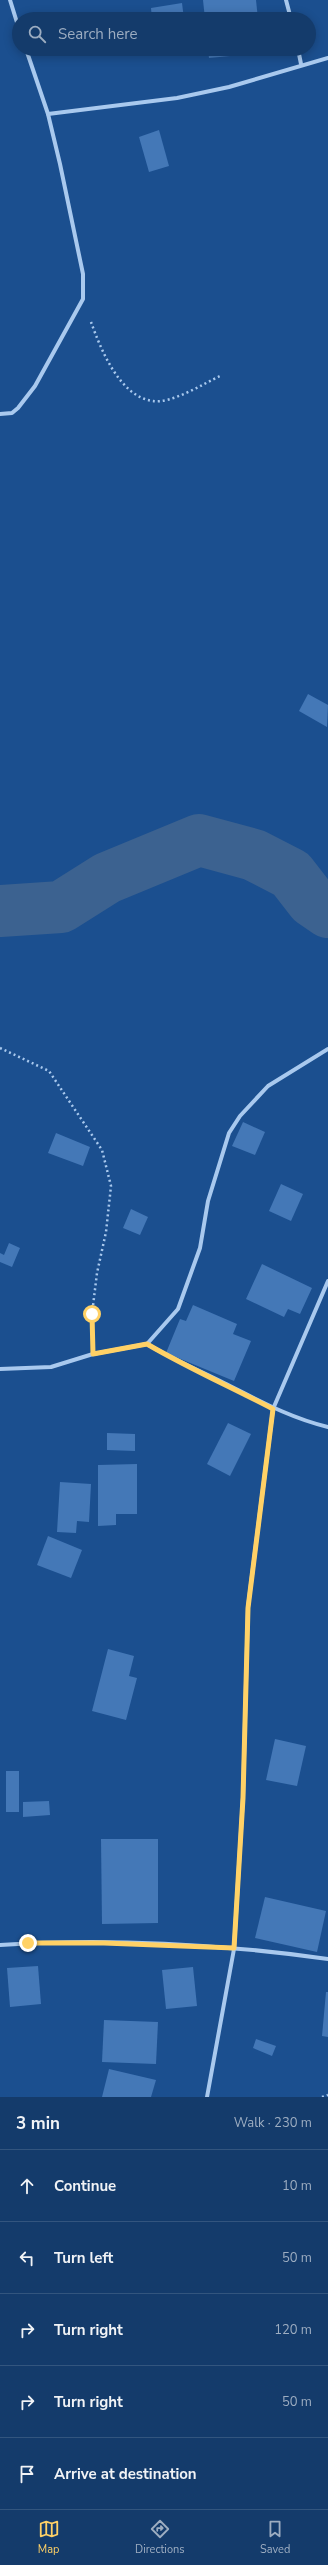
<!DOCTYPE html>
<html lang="en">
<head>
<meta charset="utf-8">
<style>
  body { margin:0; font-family:"Nunito Sans",sans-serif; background:#214673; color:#f1f3f6 }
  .stop { position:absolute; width:12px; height:12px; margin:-9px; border:3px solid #ffd166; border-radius:50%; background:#fff }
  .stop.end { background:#ffd166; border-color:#fff; box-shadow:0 1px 4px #0008 }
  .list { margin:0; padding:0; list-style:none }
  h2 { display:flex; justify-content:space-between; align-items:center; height:52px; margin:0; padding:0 16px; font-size:17px }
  h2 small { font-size:13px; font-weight:400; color:#9dadc1 }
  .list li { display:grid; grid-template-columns:26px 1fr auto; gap:12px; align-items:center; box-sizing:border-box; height:72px; padding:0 16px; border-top:1px solid #33557e }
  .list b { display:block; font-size:15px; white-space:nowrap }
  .list em { font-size:13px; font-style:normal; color:#9dadc1 }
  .icon { flex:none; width:22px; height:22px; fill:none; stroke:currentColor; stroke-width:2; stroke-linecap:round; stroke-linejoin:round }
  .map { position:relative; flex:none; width:328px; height:2097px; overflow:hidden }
  .search { position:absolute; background:#143b6b; box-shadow:0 2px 10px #0003; left:12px; right:12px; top:12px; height:44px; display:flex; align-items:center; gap:10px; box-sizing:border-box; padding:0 14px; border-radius:22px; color:#9dadc1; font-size:15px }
  .sheet { height:412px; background:#143b6b }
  nav { display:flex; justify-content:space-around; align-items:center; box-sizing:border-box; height:56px; border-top:1px solid #33557e; background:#143b6b; font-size:11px; color:#9dadc1 }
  nav a { display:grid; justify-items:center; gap:2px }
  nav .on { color:#ffd166 }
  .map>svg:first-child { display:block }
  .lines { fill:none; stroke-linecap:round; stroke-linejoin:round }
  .river { stroke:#3c6290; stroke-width:52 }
  .building { fill:#4478b7 }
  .path { stroke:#a9c9ee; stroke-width:2.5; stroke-dasharray:2 3; stroke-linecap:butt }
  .street { stroke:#a9c9ee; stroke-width:4 }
  .route { stroke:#ffd166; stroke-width:5 }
</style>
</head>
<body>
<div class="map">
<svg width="328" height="2097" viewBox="0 0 328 2097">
  <rect width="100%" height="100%" fill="#1b4f8f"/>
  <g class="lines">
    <polyline class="river" points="0,911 61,907 107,878 199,840 254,855 291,874 312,901 328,912"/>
  </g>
  <g class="building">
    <polygon points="203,0 256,0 258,19 205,19"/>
    <polygon points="182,3 184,19 152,19 151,8"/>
    <polygon points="127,12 129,19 113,19 113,17"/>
    <polygon points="124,49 134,49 125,52"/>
    <polygon points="208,49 261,49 262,53 209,58"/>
    <polygon points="159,130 169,166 149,172 139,137"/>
    <polygon points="308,694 328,705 327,727 299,711"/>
    <polygon points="243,1122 265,1132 255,1155 232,1146"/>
    <polygon points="56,1133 90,1147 83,1166 48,1153"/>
    <polygon points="281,1184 303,1194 291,1221 269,1211"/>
    <polygon points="131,1209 148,1217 140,1235 123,1228"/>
    <polygon points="9,1243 20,1248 12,1267 0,1262 0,1253 4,1255"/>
    <polygon points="262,1264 312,1288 300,1314 288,1309 284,1317 246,1299"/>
    <polygon points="193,1305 237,1324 233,1334 251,1341 234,1381 166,1353 180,1319 186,1321"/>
    <polygon points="228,1423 251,1434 230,1476 207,1464"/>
    <polygon points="107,1433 135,1434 135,1451 107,1450"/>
    <polygon points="137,1464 137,1514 116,1514 116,1525 98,1526 98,1465"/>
    <polygon points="60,1482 91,1484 89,1522 77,1521 76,1533 57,1532"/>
    <polygon points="48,1536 82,1550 71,1578 37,1565"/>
    <polygon points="108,1649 134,1656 129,1676 137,1678 126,1720 92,1711"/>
    <polygon points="275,1739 306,1746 297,1786 266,1780"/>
    <rect x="6" y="1771" width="13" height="41"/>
    <polygon points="49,1801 50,1815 23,1817 23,1802"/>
    <polygon points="101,1839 158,1839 158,1923 102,1924"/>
    <polygon points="265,1897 326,1911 317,1952 255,1938"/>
    <polygon points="38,1966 41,2004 10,2007 7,1968"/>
    <polygon points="193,1967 197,2006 166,2009 162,1970"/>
    <polygon points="326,1992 328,1992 328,2037 322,2036"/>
    <polygon points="104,2020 158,2022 156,2064 102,2062"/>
    <polygon points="256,2039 276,2046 272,2056 253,2048"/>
    <polygon points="109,2069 156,2080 151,2097 102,2097"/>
  </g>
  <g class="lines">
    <g class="path">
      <path d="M91,322C101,350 120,397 153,401C171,404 203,384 220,376"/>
      <polyline points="0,1048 49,1071 102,1150 111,1186 106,1232 97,1273 92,1314 92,1338"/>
      <polyline points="322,2097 328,2095"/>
    </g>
    <g class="street">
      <polyline points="10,0 19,29"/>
      <polyline points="286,0 291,19"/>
      <polyline points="298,49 301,64"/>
      <polyline points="48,114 177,98 229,87 328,58"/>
      <polyline points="0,414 12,413 18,408 35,386 83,299 83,274 60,164 48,114 26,49"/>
      <path d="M147,1344C172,1359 198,1370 224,1383C258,1400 290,1418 328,1427"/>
      <polyline points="0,1369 51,1367 93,1354 147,1344 178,1309 200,1248 208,1201 229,1133 240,1116 268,1086 328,1049"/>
      <path d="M0,1945C106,1938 223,1944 328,1959"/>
      <polyline points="207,2097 234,1949 243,1797 248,1607 273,1409 328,1281"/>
    </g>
  </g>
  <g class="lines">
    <path class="route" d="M28,1943H104L234,1948L243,1798L248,1608L273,1409C231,1387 188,1368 147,1344L93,1354L92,1314"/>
  </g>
</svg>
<div class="stop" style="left:92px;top:1314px"></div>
<div class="stop end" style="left:28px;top:1943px"></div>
<div class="search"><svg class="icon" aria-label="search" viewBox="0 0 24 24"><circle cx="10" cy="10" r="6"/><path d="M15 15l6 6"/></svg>Search here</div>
</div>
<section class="sheet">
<h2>3 min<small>Walk · 230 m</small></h2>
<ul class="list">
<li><svg class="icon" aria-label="ahead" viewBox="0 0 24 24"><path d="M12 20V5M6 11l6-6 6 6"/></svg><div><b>Continue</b></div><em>10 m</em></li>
<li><svg class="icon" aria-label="left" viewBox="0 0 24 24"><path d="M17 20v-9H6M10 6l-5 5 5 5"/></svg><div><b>Turn left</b></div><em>50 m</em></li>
<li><svg class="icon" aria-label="right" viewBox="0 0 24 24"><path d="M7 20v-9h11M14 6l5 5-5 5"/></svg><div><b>Turn right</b></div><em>120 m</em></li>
<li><svg class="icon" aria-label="right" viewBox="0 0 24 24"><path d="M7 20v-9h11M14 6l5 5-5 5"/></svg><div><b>Turn right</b></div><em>50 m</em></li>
<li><svg class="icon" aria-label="arrive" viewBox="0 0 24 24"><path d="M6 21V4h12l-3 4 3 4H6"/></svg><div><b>Arrive at destination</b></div></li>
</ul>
</section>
<nav>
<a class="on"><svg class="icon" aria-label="map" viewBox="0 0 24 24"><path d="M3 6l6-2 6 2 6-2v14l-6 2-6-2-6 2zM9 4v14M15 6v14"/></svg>Map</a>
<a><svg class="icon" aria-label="directions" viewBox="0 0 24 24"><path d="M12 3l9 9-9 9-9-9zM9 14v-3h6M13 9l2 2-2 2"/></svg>Directions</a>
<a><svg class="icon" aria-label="saved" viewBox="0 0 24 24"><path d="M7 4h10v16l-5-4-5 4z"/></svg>Saved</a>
</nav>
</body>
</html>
